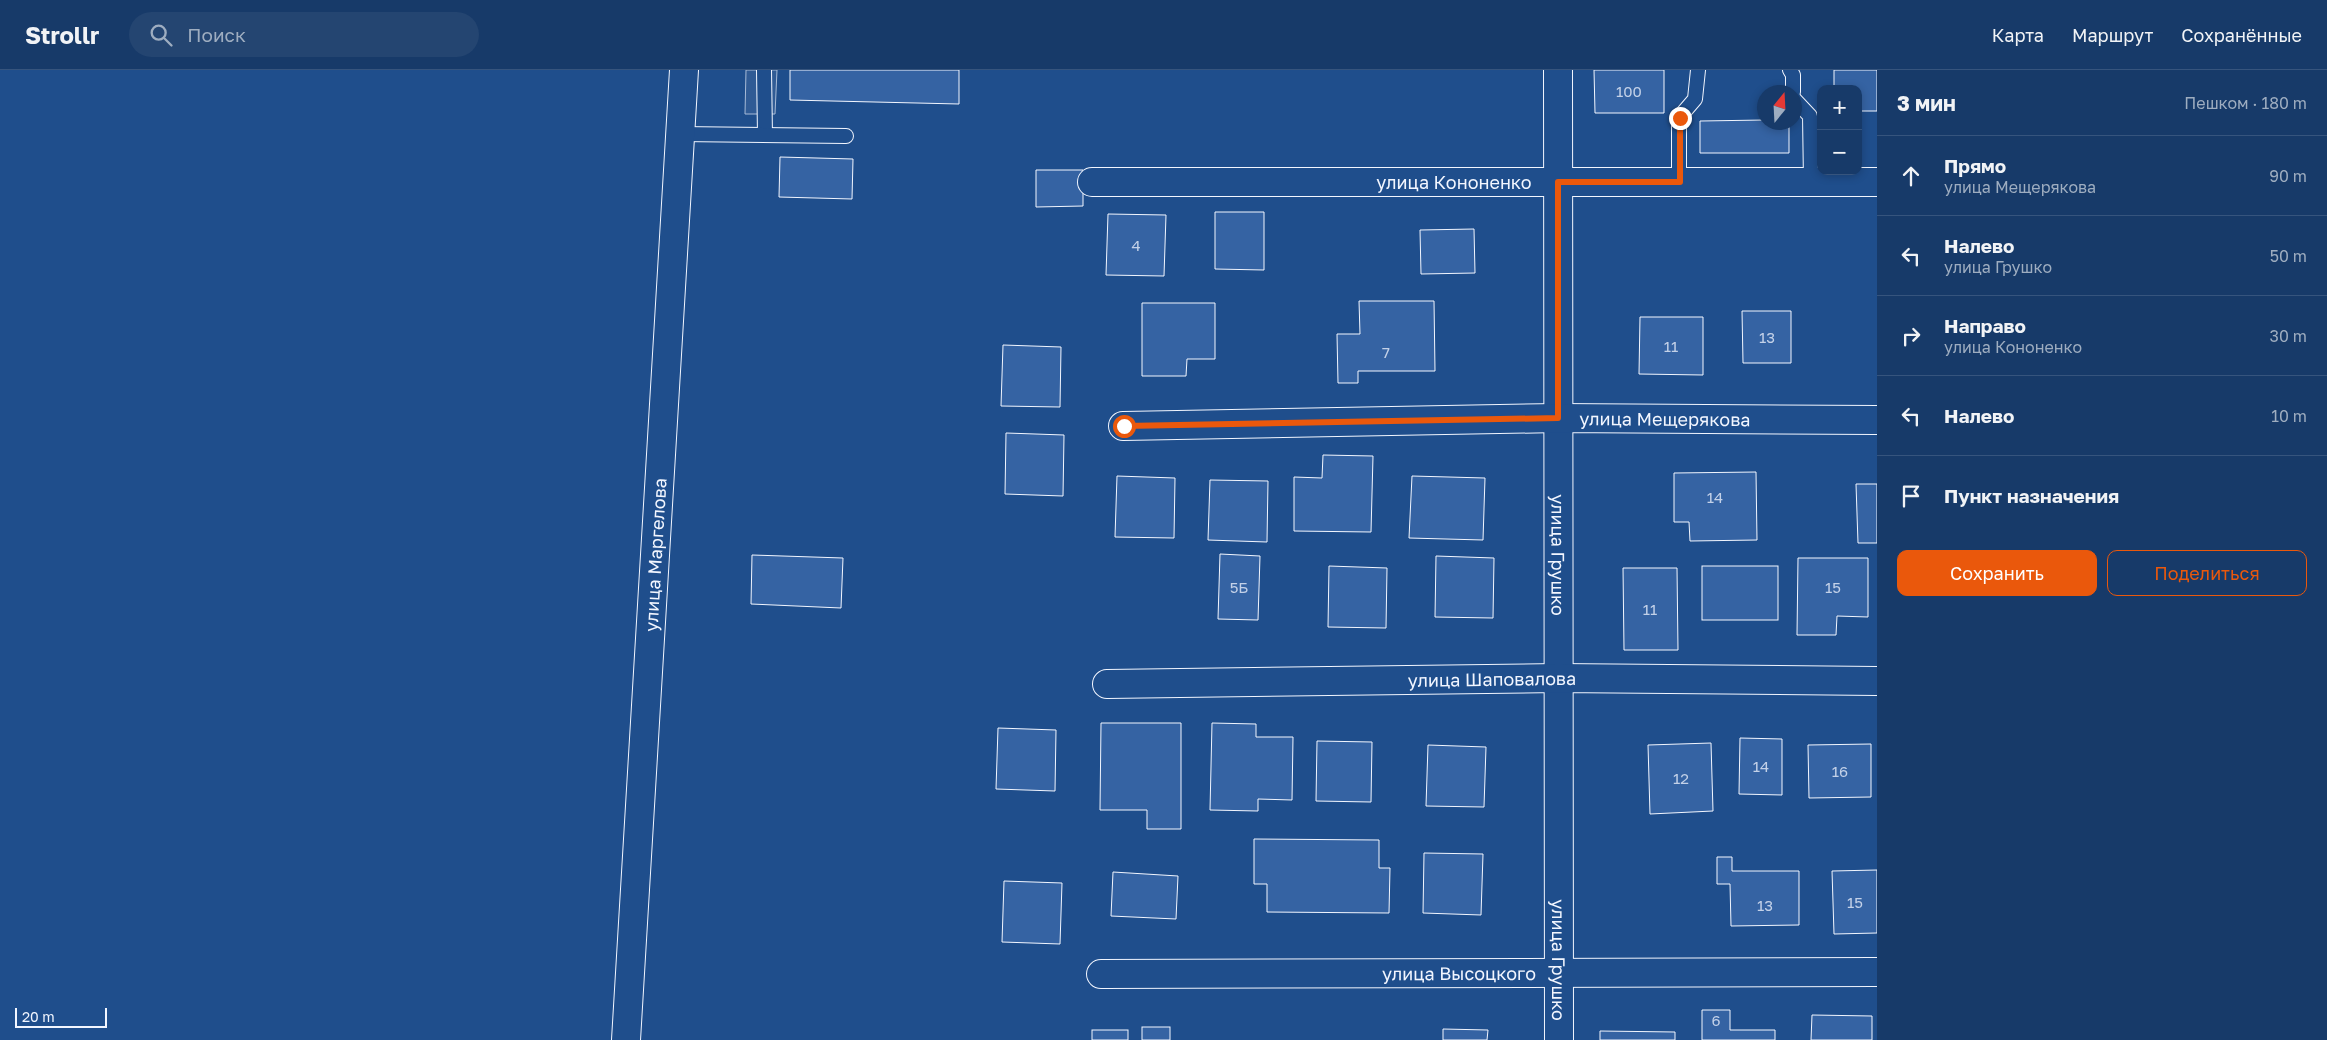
<!DOCTYPE html>
<html lang="ru">
<head>
<meta charset="utf-8">
<style>
  body { margin:0; font-family:"Golos Text",sans-serif; background:#244571; color:#f1f3f6 }
  .controls { position:absolute; right:15px; top:15px; display:grid; overflow:hidden; border-radius:10px; box-shadow:0 2px 8px #0003 }
  .controls button { width:45px; height:45px; display:grid; place-items:center; padding:0; border:0; border-bottom:1px solid #36547d; background:#173a69; color:#f1f3f6; font:25px sans-serif }
  .compass { position:absolute; left:1757px; top:15px; width:45px; height:45px; border-radius:50%; background:#173a69; box-shadow:0 2px 8px #0003; rotate:18deg }
  .scale { position:absolute; left:15px; bottom:12px; width:92px; box-sizing:border-box; padding-left:5px; border:2px solid #f2f6ff; border-top:0; font-size:14px; line-height:18px; white-space:nowrap; color:#f2f6ff; -webkit-text-stroke:4px #1f4e8c; paint-order:stroke }
  .stop { position:absolute; width:15px; height:15px; margin:-11px; border:4px solid #ea580c; border-radius:50%; background:#fff }
  .stop.end { background:#ea580c; border-color:#fff; box-shadow:0 1px 5px #0008 }
  .list { margin:0; padding:0; list-style:none }
  h2 { display:flex; justify-content:space-between; align-items:center; height:65px; margin:0; padding:0 20px; font-size:21px }
  h2 small { font-size:16px; font-weight:400; color:#9eadc0 }
  .list li { display:grid; grid-template-columns:32px 1fr auto; gap:15px; align-items:center; box-sizing:border-box; height:80px; padding:0 20px; border-top:1px solid #36547d }
  .list b { display:block; font-size:19px; white-space:nowrap }
  .list p { margin:0; font-size:16px; white-space:nowrap; color:#9eadc0 }
  .list em { font-size:16px; font-style:normal; color:#9eadc0 }
  .actions { display:flex; gap:10px; padding:15px 20px }
  .actions a { flex:1; padding:11px 0; border:1px solid #ea580c; border-radius:10px; text-align:center; font-size:18px; color:#ea580c }
  .actions .main { background:#ea580c; color:#fff }
  .icon { flex:none; width:28px; height:28px; fill:none; stroke:currentColor; stroke-width:2; stroke-linecap:round; stroke-linejoin:round }
  .map { position:relative; flex:none; width:1877px; height:970px; overflow:hidden }
  header { display:flex; align-items:center; gap:30px; box-sizing:border-box; height:70px; padding:0 25px; background:#173a69; border-bottom:1px solid #36547d }
  header strong { font-size:24px }
  nav { display:flex; gap:28px; margin-inline-start:auto; font-size:18px }
  .search { width:350px; height:45px; background:#244571; display:flex; align-items:center; gap:12px; box-sizing:border-box; padding:0 18px; border-radius:28px; color:#9eadc0; font-size:19px }
  main { display:flex }
  aside { flex:1; background:#173a69 }
  .map>svg:first-child { display:block }
  .parking { fill:#305b95; stroke:#a8bbd7 }
  .building { fill:#3563a3; stroke:#f2f6ff }
  .lines { fill:none; stroke-linecap:round; stroke-linejoin:round }
  .service-casing { stroke:#f2f6ff; stroke-width:16 }
  .minor-casing { stroke:#f2f6ff; stroke-width:30 }
  .tertiary-casing { stroke:#f2f6ff; stroke-width:30 }
  .service { stroke:#1f4e8c; stroke-width:14 }
  .minor { stroke:#1f4e8c; stroke-width:28 }
  .tertiary { stroke:#1f4e8c; stroke-width:28 }
  .route { stroke:#ea580c; stroke-width:6 }
  .labels { text-anchor:middle; dominant-baseline:central; stroke-width:4; stroke-linejoin:round; paint-order:stroke }
  .number-label { font-size:15px; fill:#c3d1e8 }
  .street-label { font-size:18px; fill:#f2f6ff; stroke:#1f4e8c }
</style>
</head>
<body>
<header>
<strong>Strollr</strong>
<div class="search"><svg class="icon" aria-label="search" viewBox="0 0 24 24"><circle cx="10" cy="10" r="6"/><path d="M15 15l6 6"/></svg>Поиск</div>
<nav><a>Карта</a><a>Маршрут</a><a>Сохранённые</a></nav>
</header>
<main>
<div class="map">
<svg width="1877" height="970" viewBox="0 0 1877 970">
  <rect width="100%" height="100%" fill="#1f4e8c"/>
  <polygon class="parking" points="746,0 777,0 775,44 745,44"/>
  <g class="building">
    <polygon points="790,0 959,0 959,34 790,30"/>
    <polygon points="1594,0 1664,0 1664,43 1595,43"/>
    <polygon points="1834,0 1877,0 1877,41 1858,41 1858,19 1834,19"/>
    <polygon points="1764,50 1764,52 1789,52 1789,83 1700,83 1700,51"/>
    <polygon points="780,87 853,89 852,129 779,127"/>
    <polygon points="1036,100 1083,100 1083,136 1036,137"/>
    <polygon points="1215,142 1264,142 1264,200 1215,199"/>
    <polygon points="1108,144 1166,145 1164,206 1106,205"/>
    <polygon points="1474,159 1475,203 1421,204 1420,160"/>
    <polygon points="1359,231 1434,231 1435,301 1358,301 1358,313 1338,313 1337,264 1360,264"/>
    <polygon points="1142,233 1215,233 1215,289 1187,289 1186,306 1142,306"/>
    <polygon points="1742,241 1791,241 1791,293 1743,293"/>
    <polygon points="1640,247 1703,247 1703,305 1639,304"/>
    <polygon points="1003,275 1061,277 1060,337 1001,336"/>
    <polygon points="1006,363 1064,365 1063,426 1005,424"/>
    <polygon points="1323,385 1373,386 1371,462 1294,461 1294,407 1322,408"/>
    <polygon points="1756,402 1757,470 1690,471 1689,452 1674,452 1674,403"/>
    <polygon points="1117,406 1175,408 1174,468 1115,467"/>
    <polygon points="1412,406 1485,408 1483,470 1409,468"/>
    <polygon points="1210,410 1268,411 1267,472 1208,470"/>
    <polygon points="1856,414 1877,414 1877,473 1858,473"/>
    <polygon points="1220,484 1260,486 1258,550 1218,549"/>
    <polygon points="752,485 843,488 841,538 751,534"/>
    <polygon points="1436,486 1494,488 1493,548 1435,547"/>
    <polygon points="1798,488 1868,488 1868,547 1837,546 1836,565 1797,565"/>
    <polygon points="1329,496 1387,498 1386,558 1328,557"/>
    <rect x="1702" y="496" width="76" height="54"/>
    <polygon points="1623,498 1677,498 1678,580 1624,580"/>
    <polygon points="1101,653 1181,653 1181,759 1147,759 1147,740 1100,740"/>
    <polygon points="1212,653 1256,654 1256,667 1293,667 1292,730 1258,729 1258,741 1210,740"/>
    <polygon points="998,658 1056,660 1055,721 996,719"/>
    <polygon points="1740,668 1782,669 1782,725 1739,724"/>
    <polygon points="1317,671 1372,672 1371,732 1316,731"/>
    <polygon points="1711,673 1713,741 1650,744 1648,675"/>
    <polygon points="1871,674 1871,727 1809,728 1808,675"/>
    <polygon points="1428,675 1486,677 1484,737 1426,736"/>
    <polygon points="1254,769 1379,770 1379,798 1390,798 1389,843 1267,842 1267,814 1254,814"/>
    <polygon points="1424,783 1483,784 1481,845 1423,843"/>
    <polygon points="1717,787 1732,787 1732,801 1799,801 1799,855 1731,856 1730,814 1717,814"/>
    <polygon points="1877,800 1877,863 1834,864 1832,801"/>
    <polygon points="1113,802 1178,806 1176,849 1111,846"/>
    <polygon points="1004,811 1062,813 1060,874 1002,872"/>
    <polygon points="1702,940 1730,940 1730,960 1775,960 1775,970 1702,970"/>
    <polygon points="1812,945 1872,946 1872,970 1811,970"/>
    <rect x="1142" y="957" width="28" height="13"/>
    <polygon points="1443,959 1488,960 1487,970 1443,970"/>
    <rect x="1092" y="960" width="36" height="10"/>
    <polygon points="1600,961 1675,962 1675,970 1600,970"/>
  </g>
  <g class="lines">
    <g class="service-casing">
      <g id="service">
        <polyline points="764,0 765,65"/>
        <polyline points="1790,0 1793,5 1793,22"/>
        <polyline points="1794,29 1810,46 1811,112"/>
        <polyline points="680,64 846,66"/>
        <polyline points="1679,112 1679,53 1683,43 1695,29 1698,0"/>
      </g>
    </g>
    <g class="minor-casing">
      <g id="minor">
        <path id="s1" d="M1558,0L1559,970"/>
        <path id="s2" d="M1092,112H1877"/>
        <path id="s3" d="M1123,356L1558,348L1877,350"/>
        <path id="s4" d="M1107,614L1558,608L1877,611"/>
        <path id="s5" d="M1101,904L1877,902"/>
      </g>
    </g>
    <g class="tertiary-casing">
      <g id="tertiary">
        <path id="s6" d="M626,970L684,0"/>
      </g>
    </g>
    <use href="#service" class="service"/>
    <use href="#minor" class="minor"/>
    <use href="#tertiary" class="tertiary"/>
  </g>
  <g class="lines">
    <polyline class="route" points="1124,356 1558,348 1558,112 1680,112 1680,48"/>
  </g>
  <g class="labels">
    <g class="number-label">
      <text x="1629" y="21">100</text>
      <text x="1136" y="175">4</text>
      <text x="1767" y="267">13</text>
      <text x="1671" y="276">11</text>
      <text x="1386" y="282">7</text>
      <text x="1715" y="427">14</text>
      <text x="1239" y="517">5Б</text>
      <text x="1833" y="517">15</text>
      <text x="1650" y="539">11</text>
      <text x="1761" y="696">14</text>
      <text x="1840" y="701">16</text>
      <text x="1681" y="708">12</text>
      <text x="1855" y="832">15</text>
      <text x="1765" y="835">13</text>
      <text x="1716" y="950">6</text>
    </g>
    <g class="street-label">
      <text stroke="none"><textPath href="#s2" startOffset="362">улица Кононенко</textPath></text>
      <text stroke="none"><textPath href="#s3" startOffset="542">улица Мещерякова</textPath></text>
      <text stroke="none"><textPath href="#s6" startOffset="486">улица Маргелова</textPath></text>
      <text stroke="none"><textPath href="#s1" startOffset="485">улица Грушко</textPath></text>
      <text stroke="none"><textPath href="#s4" startOffset="385">улица Шаповалова</textPath></text>
      <text stroke="none"><textPath href="#s1" startOffset="890">улица Грушко</textPath></text>
      <text stroke="none"><textPath href="#s5" startOffset="358">улица Высоцкого</textPath></text>
    </g>
  </g>
</svg>
<div class="controls">
<button>+</button>
<button>−</button>
</div>
<svg class="compass" viewBox="-18 -18 36 36"><path d="M0-13l5 13h-10z" fill="#e53935"/><path d="M0 13l5-13h-10z" fill="#9eadc0"/></svg>
<div class="scale">20 m</div>
<div class="stop" style="left:1124px;top:356px"></div>
<div class="stop end" style="left:1680px;top:48px"></div>
</div>
<aside>
<h2>3 мин<small>Пешком · 180 m</small></h2>
<ul class="list">
<li><svg class="icon" aria-label="ahead" viewBox="0 0 24 24"><path d="M12 20V5M6 11l6-6 6 6"/></svg><div><b>Прямо</b><p>улица Мещерякова</p></div><em>90 m</em></li>
<li><svg class="icon" aria-label="left" viewBox="0 0 24 24"><path d="M17 20v-9H6M10 6l-5 5 5 5"/></svg><div><b>Налево</b><p>улица Грушко</p></div><em>50 m</em></li>
<li><svg class="icon" aria-label="right" viewBox="0 0 24 24"><path d="M7 20v-9h11M14 6l5 5-5 5"/></svg><div><b>Направо</b><p>улица Кононенко</p></div><em>30 m</em></li>
<li><svg class="icon" aria-label="left" viewBox="0 0 24 24"><path d="M17 20v-9H6M10 6l-5 5 5 5"/></svg><div><b>Налево</b></div><em>10 m</em></li>
<li><svg class="icon" aria-label="arrive" viewBox="0 0 24 24"><path d="M6 21V4h12l-3 4 3 4H6"/></svg><div><b>Пункт назначения</b></div></li>
</ul>
<div class="actions"><a class="main">Сохранить</a><a>Поделиться</a></div>
</aside>
</main>
</body>
</html>
